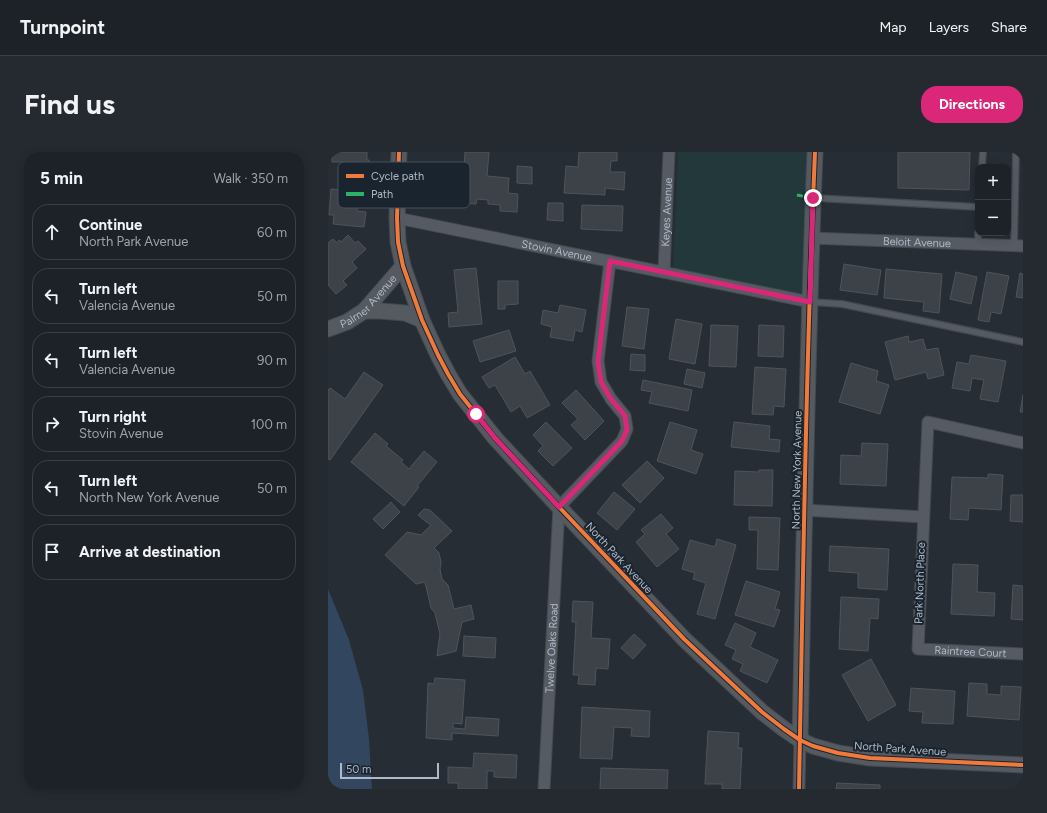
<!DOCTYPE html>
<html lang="en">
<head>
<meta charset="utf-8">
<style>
  body { margin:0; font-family:Figtree,sans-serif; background:#252a30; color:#f1f3f6 }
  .controls { position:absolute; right:12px; top:12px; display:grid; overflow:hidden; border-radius:8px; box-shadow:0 2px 10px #0003 }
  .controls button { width:36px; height:36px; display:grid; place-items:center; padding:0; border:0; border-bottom:1px solid #3a3f45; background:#1c2228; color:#f1f3f6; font:20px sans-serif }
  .scale { position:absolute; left:12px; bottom:10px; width:99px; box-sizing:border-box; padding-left:4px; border:2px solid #afb9c7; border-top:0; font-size:11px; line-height:14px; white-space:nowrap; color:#afb9c7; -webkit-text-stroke:3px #1a242f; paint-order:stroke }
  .stop { position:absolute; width:12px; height:12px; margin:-9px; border:3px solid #db2777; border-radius:50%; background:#fff }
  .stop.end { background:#db2777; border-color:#fff; box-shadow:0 1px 4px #0008 }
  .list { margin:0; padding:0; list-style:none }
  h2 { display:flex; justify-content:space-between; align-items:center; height:52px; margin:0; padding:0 16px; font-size:17px }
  h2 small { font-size:13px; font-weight:400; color:#a0a4a8 }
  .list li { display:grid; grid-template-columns:26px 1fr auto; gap:12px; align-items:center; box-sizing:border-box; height:56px; margin:0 8px 8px; padding:0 8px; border:1px solid #3a3f45; border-radius:16px }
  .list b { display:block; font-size:15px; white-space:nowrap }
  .list p { margin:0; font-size:13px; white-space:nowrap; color:#a0a4a8 }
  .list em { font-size:13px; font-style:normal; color:#a0a4a8 }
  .icon { flex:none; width:22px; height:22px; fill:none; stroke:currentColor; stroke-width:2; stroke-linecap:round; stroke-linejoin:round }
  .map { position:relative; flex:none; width:695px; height:637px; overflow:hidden; border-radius:16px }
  header { display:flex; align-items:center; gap:24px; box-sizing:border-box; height:56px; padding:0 20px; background:#1c2228; border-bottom:1px solid #3a3f45 }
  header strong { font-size:19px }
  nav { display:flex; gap:22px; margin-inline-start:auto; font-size:14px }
  .intro { display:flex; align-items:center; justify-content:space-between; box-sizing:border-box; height:96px; padding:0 24px }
  h1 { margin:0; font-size:28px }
  .button { padding:10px 18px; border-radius:16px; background:#db2777; color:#fff; font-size:14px; font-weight:700 }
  main { display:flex; gap:24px; padding:0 24px }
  aside { flex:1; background:#1c2228; border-radius:16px; box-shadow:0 2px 10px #0003 }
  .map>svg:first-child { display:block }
  .green { fill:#23383b }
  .water { fill:#32465f }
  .building { fill:#3c4248; stroke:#4e545d }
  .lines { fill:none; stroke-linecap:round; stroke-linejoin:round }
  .lane-casing { stroke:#44494f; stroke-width:8 }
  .street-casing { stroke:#44494f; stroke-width:13 }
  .secondary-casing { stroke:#44494f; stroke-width:17 }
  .lane { stroke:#565b63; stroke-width:5.5 }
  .street { stroke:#565b63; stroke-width:11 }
  .secondary { stroke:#555a61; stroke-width:15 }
  .quiet { stroke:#2db169; stroke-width:3; stroke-dasharray:6 3; stroke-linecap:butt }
  .cycleway-casing { stroke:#1a242f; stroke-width:6 }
  .cycleway { stroke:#f17a3a; stroke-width:4 }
  .route { stroke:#db2777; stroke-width:5 }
  .labels { text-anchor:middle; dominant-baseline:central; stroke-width:4; stroke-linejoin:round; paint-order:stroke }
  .street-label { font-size:11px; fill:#afb9c7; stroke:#1a242f }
  .key { fill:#1a242f; stroke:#47515d; stroke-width:1 }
  .key-label { font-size:11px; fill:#afb9c7 }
</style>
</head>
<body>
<header>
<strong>Turnpoint</strong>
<nav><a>Map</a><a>Layers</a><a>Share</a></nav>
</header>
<div class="intro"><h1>Find us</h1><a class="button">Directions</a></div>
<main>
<aside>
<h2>5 min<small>Walk · 350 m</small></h2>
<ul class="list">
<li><svg class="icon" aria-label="ahead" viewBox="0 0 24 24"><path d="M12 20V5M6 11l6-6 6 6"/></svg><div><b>Continue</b><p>North Park Avenue</p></div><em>60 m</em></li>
<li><svg class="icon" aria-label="left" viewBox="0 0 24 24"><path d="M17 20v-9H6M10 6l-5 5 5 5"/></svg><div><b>Turn left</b><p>Valencia Avenue</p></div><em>50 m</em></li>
<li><svg class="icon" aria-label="left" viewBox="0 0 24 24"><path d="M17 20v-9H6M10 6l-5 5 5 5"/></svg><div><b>Turn left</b><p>Valencia Avenue</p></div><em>90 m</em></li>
<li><svg class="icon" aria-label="right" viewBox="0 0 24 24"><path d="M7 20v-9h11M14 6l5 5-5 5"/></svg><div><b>Turn right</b><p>Stovin Avenue</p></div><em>100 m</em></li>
<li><svg class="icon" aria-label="left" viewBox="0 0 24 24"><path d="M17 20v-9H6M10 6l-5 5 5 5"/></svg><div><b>Turn left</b><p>North New York Avenue</p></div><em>50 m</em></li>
<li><svg class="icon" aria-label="arrive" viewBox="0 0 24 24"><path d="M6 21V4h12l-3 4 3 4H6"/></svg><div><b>Arrive at destination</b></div></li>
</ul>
</aside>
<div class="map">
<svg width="695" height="637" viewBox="0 0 695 637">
  <rect width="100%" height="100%" fill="#262d35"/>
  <polygon class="green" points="350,0 481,0 474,145 345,119"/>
  <polygon class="water" points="0,437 21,488 35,538 41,587 44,637 0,637"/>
  <g class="building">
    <polygon points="4,0 39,0 39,8 41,8 41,29 16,29 17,10 4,10"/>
    <polygon points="137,0 161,0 159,24 181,26 180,41 190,42 189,60 172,59 172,53 160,52 160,48 149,47 148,52 134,51"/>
    <polygon points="251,0 289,0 289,9 283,9 282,20 297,20 296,38 277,36 277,43 236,41 238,14 250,15"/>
    <polygon points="570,0 642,0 641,38 570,36"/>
    <polygon points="189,14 204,15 204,32 189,31"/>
    <polygon points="3,37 31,39 29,59 38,60 36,75 5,72 6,63 1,63"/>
    <polygon points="220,51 235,51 235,69 219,68"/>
    <polygon points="254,53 295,54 294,79 253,77"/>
    <polygon points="20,83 27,91 30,89 38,97 24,110 29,116 15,129 19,133 8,142 0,133 0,91 5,87 9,91 11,88 13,90"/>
    <polygon points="516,112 553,118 549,143 512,138"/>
    <polygon points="148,116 154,172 121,175 120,161 130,160 126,118"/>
    <polygon points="558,117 614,122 611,161 595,159 596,150 556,146"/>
    <polygon points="628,120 649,125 643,152 622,147"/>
    <polygon points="659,120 681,124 673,162 663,160 661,170 650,168"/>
    <polygon points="692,121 695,122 695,146 688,145"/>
    <polygon points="170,129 190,129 190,152 177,153 177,157 170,157"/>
    <polygon points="232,153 258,158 254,180 247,178 245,189 222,185 224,175 213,172 215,158 230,161"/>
    <polygon points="299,155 321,157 316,197 294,194"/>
    <polygon points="348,167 374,172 367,212 341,207"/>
    <polygon points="383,173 410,174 408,215 381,214"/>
    <polygon points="431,173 456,174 455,205 430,204"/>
    <polygon points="181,178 188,199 152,210 145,189"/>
    <polygon points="580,184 581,190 595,187 598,198 610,196 616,223 600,227 598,220 567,228 557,190"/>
    <polygon points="303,202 317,203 317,219 302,218"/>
    <polygon points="643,203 678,209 670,250 652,247 656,228 644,226 642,239 624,236 629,210 641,212"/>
    <polygon points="187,205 197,222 202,219 222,253 199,266 192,254 183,260 167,233 161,236 154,225"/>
    <polygon points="523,211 550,219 548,229 561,233 552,262 511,250"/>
    <polygon points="427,215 458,217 456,255 446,254 445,263 424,262"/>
    <polygon points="359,217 377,221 374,236 356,232"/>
    <polygon points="36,220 55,233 2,308 0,307 0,238 2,236 17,247"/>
    <polygon points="315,228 364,238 360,259 321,251 324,240 313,238"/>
    <polygon points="248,238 276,269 257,288 243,273 250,267 234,251"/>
    <polygon points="695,243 695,260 692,260"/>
    <polygon points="218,270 244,296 225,314 210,299 215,294 205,283"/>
    <polygon points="342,270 369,278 363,298 375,302 368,322 329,309"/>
    <polygon points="406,270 442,274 441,287 452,288 451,300 403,295"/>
    <polygon points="47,281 60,292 58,294 75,308 73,310 81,317 96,299 109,310 89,334 91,335 76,354 23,310"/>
    <polygon points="534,291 560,292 558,334 512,332 513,303 533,304"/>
    <polygon points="319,309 336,326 312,351 294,333"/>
    <polygon points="431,318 445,318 444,354 406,353 407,319 431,320"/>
    <polygon points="660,322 675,323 673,358 641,356 640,368 622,367 624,325 660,326"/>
    <polygon points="286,340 307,357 289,378 269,361"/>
    <polygon points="683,343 695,343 695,370 682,369"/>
    <polygon points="63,350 72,360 55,377 45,367"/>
    <polygon points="96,357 102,358 124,379 106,396 111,401 113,410 112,417 114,427 120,433 126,457 143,453 146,467 134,470 128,499 109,504 112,482 107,461 103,456 97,430 88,432 57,403 79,380 93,383 103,373 97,369 90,363"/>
    <polygon points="333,362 345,376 338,382 351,397 329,415 308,390 317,382 313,378"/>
    <polygon points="421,365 452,366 450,418 429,417 430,378 421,378"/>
    <polygon points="389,387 408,393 387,467 369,462 378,431 365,427 367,421 354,417 362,388 387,395"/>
    <polygon points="502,394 561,397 559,438 530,436 530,421 501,419"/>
    <polygon points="625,412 650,413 649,440 667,441 666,464 623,462"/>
    <polygon points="418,429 452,440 447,457 452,458 446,475 407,463"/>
    <polygon points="685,433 695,434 695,468 683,467"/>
    <polygon points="513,445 551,447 550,467 542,466 540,499 511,497"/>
    <polygon points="245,449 265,450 263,486 282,487 280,517 268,516 267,533 250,532 251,523 245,523 248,470 244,470"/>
    <polygon points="407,471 428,481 422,495 450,508 439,531 412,519 415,512 404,507 408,498 397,493"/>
    <polygon points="306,482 318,493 305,507 293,496"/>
    <polygon points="136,484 168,486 167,506 135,504"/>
    <polygon points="543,507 568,553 540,569 514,523"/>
    <polygon points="107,526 137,528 134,572 125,571 125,576 137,577 138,565 171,567 170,584 124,581 124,588 98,586 100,531 106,532"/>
    <polygon points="641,531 659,532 659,542 673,543 673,534 693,535 691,568 639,564"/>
    <polygon points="583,536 627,539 625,572 594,571 595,560 581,559"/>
    <polygon points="254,555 322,559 321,585 303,584 304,576 286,575 284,607 252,606"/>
    <polygon points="380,579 411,581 410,596 414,596 412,637 394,637 394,632 377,632"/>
    <polygon points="146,601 189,603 188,626 166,625 166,619 159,619 159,637 130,637 130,631 120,631 120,615 145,616"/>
    <polygon points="273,616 340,618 339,637 272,637"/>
    <polygon points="509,631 552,633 552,637 508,637"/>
  </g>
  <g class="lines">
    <g class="lane-casing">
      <g id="lane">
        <polyline points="654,15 655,0"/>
        <polyline points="487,46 650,55"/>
        <polyline points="650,92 650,81"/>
        <polyline points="686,94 688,0"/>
        <polyline points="482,150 514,152 695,190"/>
      </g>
    </g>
    <g class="street-casing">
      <g id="street">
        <path id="s1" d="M69,66L482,150"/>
        <path id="s2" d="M483,86L695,94"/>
        <path id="s3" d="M336,120L341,0"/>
        <path id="s4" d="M695,291L600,270L590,497L695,502"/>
        <polyline points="476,358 595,365"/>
        <path id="s5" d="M216,637L231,355L294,289L299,277L297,264L283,247L273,230L270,209L282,109"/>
        <polyline points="471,637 472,588"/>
      </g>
    </g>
    <g class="secondary-casing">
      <g id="secondary">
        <polyline points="71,0 69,66 70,90 75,114 94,168 110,203 120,222 132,242 167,286 231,355 356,487 434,560 456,577 472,588 485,594 510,601 542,606 695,613"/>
        <polyline points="36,159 53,159 77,161 94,168"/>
        <path id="s6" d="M0,177L19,170L36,159L75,114"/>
        <path d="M472,588C476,392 479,196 487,0"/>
      </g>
    </g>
    <use href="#lane" class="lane"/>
    <use href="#street" class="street"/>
    <use href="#secondary" class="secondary"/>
    <polyline class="quiet" points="469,43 485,46"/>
    <g class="cycleway-casing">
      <g id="cycleway">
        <polyline points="71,0 69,66 70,90 75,114 94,168 110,203 120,222 132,242 167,286 231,355 356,487 434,560 456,577 472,588 485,594 510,601 542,606 695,613"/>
        <path d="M471,637C475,425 478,212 487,0"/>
      </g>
    </g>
    <use href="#cycleway" class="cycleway"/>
  </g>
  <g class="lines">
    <polyline class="route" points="148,262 167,286 231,355 294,289 299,278 297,264 283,247 273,230 270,210 282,109 482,150 485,46"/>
  </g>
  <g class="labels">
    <g class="street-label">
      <text stroke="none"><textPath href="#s3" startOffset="60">Keyes Avenue</textPath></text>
      <text stroke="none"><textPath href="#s2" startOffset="106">Beloit Avenue</textPath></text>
      <text stroke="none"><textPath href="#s1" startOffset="163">Stovin Avenue</textPath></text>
      <text stroke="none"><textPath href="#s6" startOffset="50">Palmer Avenue</textPath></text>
      <text transform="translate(469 318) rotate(-89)">North New York Avenue</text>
      <text transform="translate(291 406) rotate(47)">North Park Avenue</text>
      <text transform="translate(592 431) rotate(-88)">Park North Place</text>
      <text stroke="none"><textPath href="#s5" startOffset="141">Twelve Oaks Road</textPath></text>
      <text stroke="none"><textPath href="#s4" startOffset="377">Raintree Court</textPath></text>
      <text transform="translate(572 597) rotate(4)">North Park Avenue</text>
    </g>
  </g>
  <rect x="10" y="10" width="132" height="46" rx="6" class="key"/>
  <rect x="18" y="22" width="18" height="4" fill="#f17a3a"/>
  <rect x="18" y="40" width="18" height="4" fill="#2db169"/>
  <g class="key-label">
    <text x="43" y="28">Cycle path</text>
    <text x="43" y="46">Path</text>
  </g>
</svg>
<div class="controls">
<button>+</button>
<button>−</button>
</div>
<div class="scale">50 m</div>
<div class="stop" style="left:148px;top:262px"></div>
<div class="stop end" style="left:485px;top:46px"></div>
</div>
</main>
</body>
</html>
